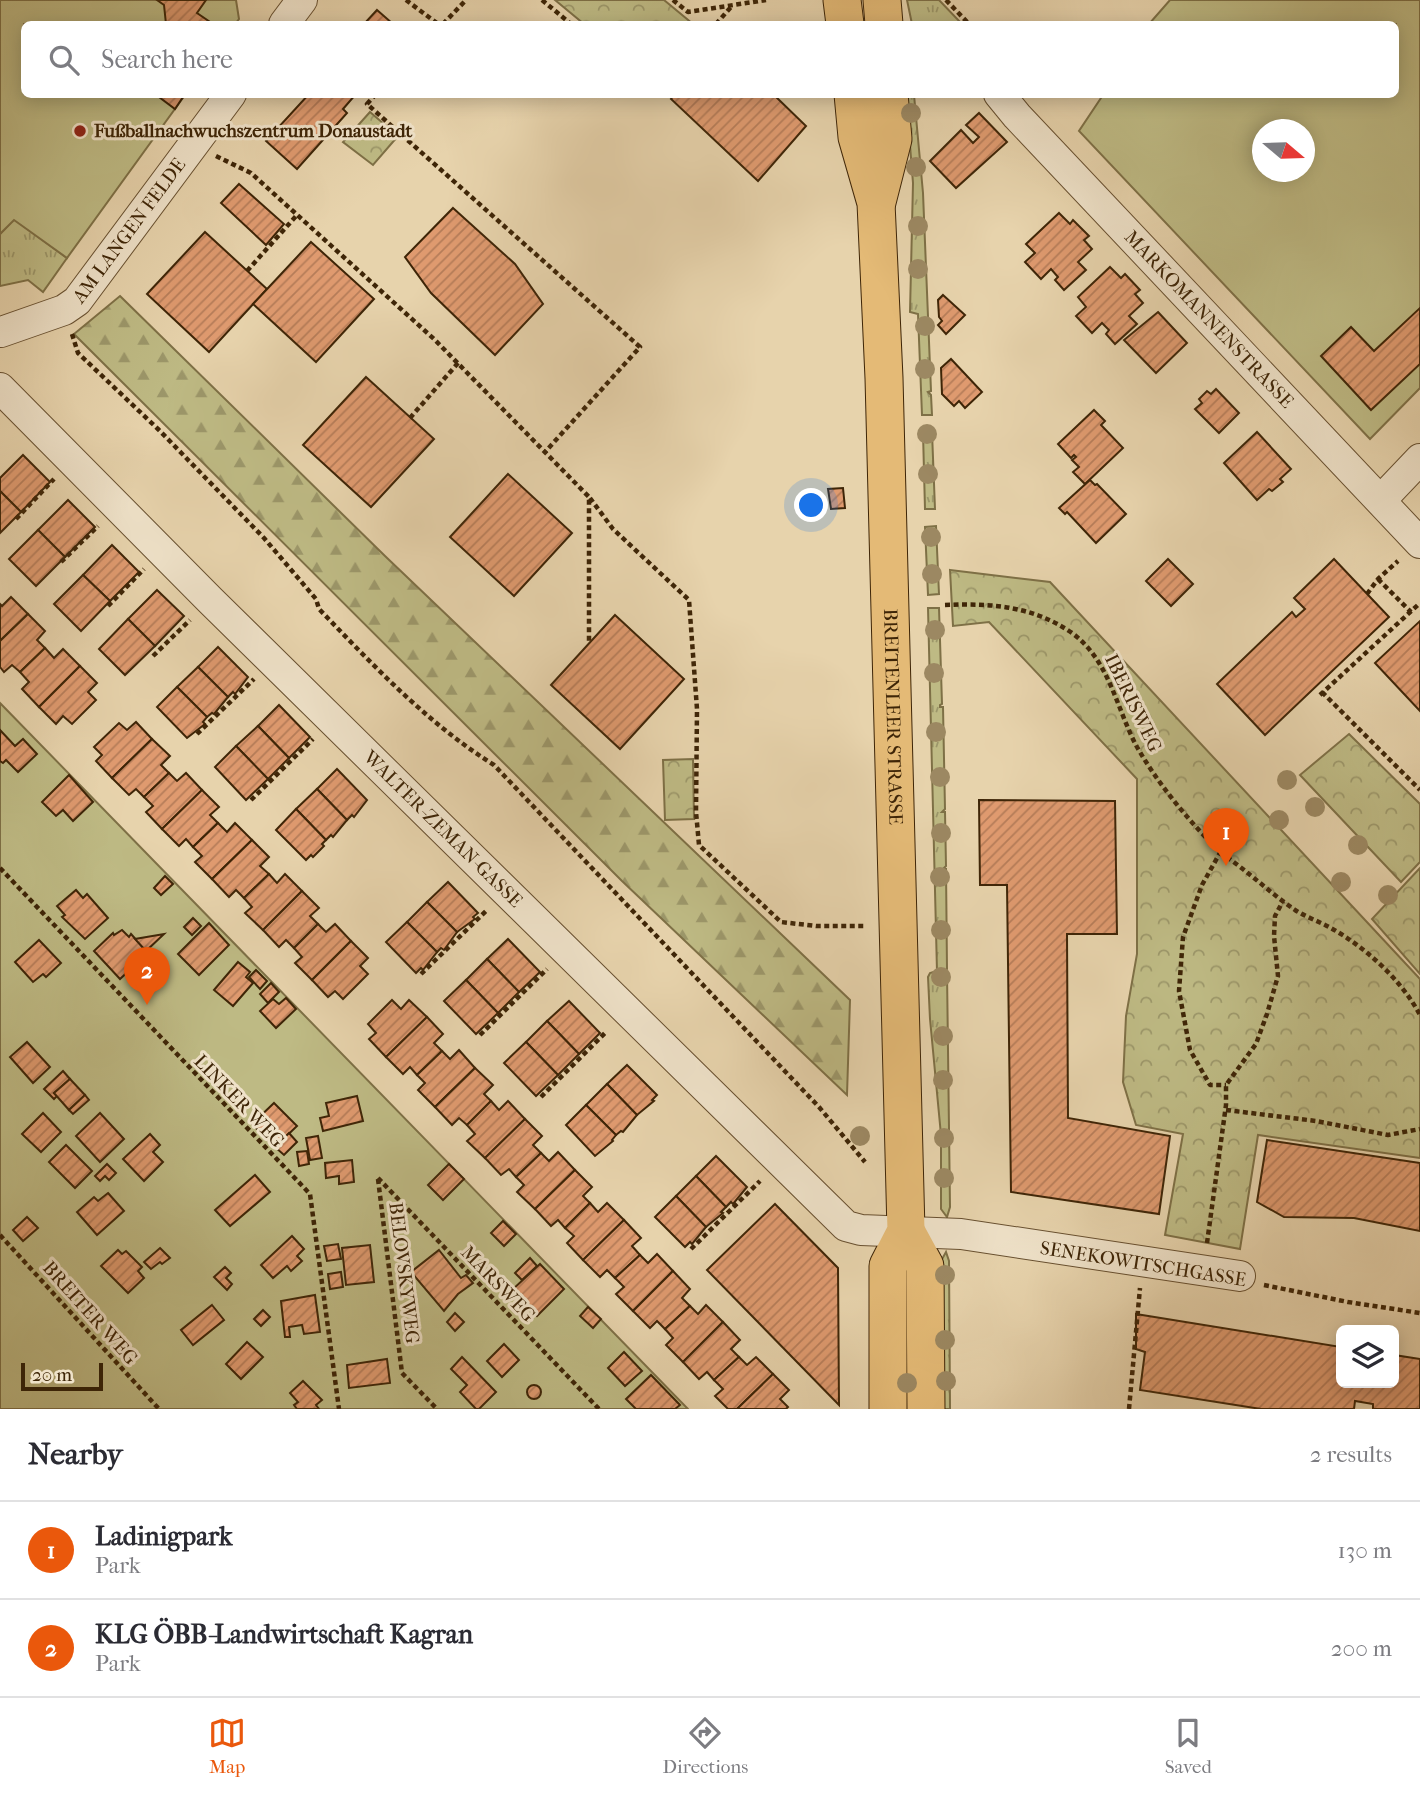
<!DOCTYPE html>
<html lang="en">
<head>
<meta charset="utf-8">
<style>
  body { margin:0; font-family:"IM FELL French Canon",serif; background:#f2f2f3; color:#2b2b33 }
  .controls { position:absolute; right:21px; bottom:21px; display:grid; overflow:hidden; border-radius:10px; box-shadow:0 4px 18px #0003 }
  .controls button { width:63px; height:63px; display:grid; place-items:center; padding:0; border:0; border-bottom:2px solid #e1e1e2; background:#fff; color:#2b2b33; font:35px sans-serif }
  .compass { position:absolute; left:1252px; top:119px; width:63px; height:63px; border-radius:50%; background:#fff; box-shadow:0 4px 18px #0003; rotate:109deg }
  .scale { position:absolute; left:21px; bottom:18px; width:82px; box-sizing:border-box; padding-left:7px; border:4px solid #3e2507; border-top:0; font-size:19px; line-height:24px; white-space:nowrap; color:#3e2507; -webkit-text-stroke:5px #efe2c9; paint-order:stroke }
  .you { position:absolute; left:812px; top:506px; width:24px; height:24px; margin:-18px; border:5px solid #fff; border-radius:50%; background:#1a73e8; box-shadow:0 0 0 10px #1a73e833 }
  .badge { display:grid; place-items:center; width:46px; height:46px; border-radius:50%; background:#ea580c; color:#fff; font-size:23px; font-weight:700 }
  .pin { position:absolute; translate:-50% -58px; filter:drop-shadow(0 2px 4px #0008) }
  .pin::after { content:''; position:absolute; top:37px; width:24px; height:21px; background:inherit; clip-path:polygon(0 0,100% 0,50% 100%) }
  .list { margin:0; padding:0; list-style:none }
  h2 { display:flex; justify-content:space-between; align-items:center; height:91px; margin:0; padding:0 28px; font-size:30px }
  h2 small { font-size:23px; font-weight:400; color:#7c7c81 }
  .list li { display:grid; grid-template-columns:46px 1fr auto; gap:21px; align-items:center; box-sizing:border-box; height:98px; padding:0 28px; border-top:2px solid #e1e1e2 }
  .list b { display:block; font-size:26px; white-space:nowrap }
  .list p { margin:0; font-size:23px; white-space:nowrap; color:#7c7c81 }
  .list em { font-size:23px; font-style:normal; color:#7c7c81 }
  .icon { flex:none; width:38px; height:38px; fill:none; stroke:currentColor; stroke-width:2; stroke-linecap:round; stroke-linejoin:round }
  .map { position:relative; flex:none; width:1420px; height:1409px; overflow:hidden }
  .search { position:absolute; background:#fff; box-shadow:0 4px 18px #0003; left:21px; right:21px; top:21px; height:77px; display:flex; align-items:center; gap:18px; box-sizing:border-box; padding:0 24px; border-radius:10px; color:#7c7c81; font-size:26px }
  .sheet { height:287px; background:#fff }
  nav { display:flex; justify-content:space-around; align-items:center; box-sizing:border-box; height:98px; border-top:2px solid #e1e1e2; background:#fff; font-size:19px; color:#7c7c81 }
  nav a { display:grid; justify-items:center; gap:4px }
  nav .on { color:#ea580c }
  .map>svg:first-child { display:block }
  .grass { fill:url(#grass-tufts); stroke:#7e7046; stroke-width:2 }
  .forest { fill:url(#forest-firs); stroke:#7e7046; stroke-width:2 }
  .park { fill:url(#park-crowns); stroke:#7e7046; stroke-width:2 }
  .garden { fill:#beba84; stroke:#7e7046; stroke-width:2; fill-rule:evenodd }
  .building { fill:url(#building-hatch); stroke:#3e2507; stroke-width:2 }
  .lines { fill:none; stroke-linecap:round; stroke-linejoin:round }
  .minor-casing { stroke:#685030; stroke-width:32 }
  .major-casing { stroke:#3e2507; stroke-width:39 }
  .path { stroke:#3e2507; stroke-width:4.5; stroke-dasharray:5 3.5; stroke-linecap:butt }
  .minor { stroke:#efe2c9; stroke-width:30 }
  .major { stroke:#e4ba76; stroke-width:37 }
  .tree { fill:#9c8862 }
  .poi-dot { fill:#8f2418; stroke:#efe2c9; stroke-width:2.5 }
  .labels { text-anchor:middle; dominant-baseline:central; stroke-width:6; stroke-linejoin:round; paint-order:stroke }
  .poi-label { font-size:19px; font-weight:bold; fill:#3e2507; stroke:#efe2c9; text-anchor:start }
  .street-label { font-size:19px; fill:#3e2507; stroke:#efe2c9 }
</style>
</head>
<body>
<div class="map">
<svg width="1420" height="1409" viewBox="0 0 1420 1409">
  <defs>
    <pattern id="grass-tufts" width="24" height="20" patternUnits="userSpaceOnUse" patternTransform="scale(1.75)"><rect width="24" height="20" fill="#beba84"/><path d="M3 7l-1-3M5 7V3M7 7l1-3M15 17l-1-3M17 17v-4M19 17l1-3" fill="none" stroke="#9c976a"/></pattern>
    <pattern id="forest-firs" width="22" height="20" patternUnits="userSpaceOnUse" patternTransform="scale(1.75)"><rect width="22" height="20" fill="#beba84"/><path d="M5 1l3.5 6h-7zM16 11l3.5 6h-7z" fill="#9c976a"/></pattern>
    <pattern id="park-crowns" width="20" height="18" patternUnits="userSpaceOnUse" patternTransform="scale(1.75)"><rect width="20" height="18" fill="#beba84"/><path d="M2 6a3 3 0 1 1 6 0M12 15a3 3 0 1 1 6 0" fill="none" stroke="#9c976a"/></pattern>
    <pattern id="building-hatch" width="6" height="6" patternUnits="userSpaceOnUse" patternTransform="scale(1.75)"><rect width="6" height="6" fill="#df9a6f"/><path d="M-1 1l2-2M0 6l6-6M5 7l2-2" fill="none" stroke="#b67d59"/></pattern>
  </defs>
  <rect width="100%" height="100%" fill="#e7d3ac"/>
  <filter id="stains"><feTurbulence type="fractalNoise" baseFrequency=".00286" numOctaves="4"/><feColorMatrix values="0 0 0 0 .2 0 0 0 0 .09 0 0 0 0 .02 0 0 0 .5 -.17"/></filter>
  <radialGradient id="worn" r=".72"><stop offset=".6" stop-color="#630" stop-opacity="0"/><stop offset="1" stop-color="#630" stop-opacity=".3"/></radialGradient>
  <g class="grass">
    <polygon points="907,0 939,0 962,24 912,24"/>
    <polygon points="906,95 914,95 923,193 931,391 928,392 931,395 932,415 922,415 918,314 910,312 913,183"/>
    <polygon points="14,219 67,258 43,292 28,280 0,286 0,234"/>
    <polygon points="932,432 935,509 925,509 923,433"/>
    <polygon points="936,526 939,594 928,595 925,527"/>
    <polygon points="928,608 939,608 942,704 940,705 940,707 943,707 945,809 942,812 945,812 946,866 943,869 946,869 947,969 944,971 947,972 950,1207 947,1217 941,1209 941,1135 930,1019 928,977 930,973 937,971"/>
    <polygon points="946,1252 949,1261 950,1409 942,1409 941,1261"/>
  </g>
  <polygon class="forest" points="120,296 385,556 850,1000 847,1095 622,881 74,334"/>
  <g class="park">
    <polygon points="555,0 664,0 693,24 584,24"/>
    <polygon points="370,112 398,136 373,165 343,142"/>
    <polygon points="950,570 1050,582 1420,979 1420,1158 1258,1135 1240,1249 1165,1235 1183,1134 1136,1125 1123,1082 1126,1016 1137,954 1137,779 989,622 953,626"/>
    <polygon points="1349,734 1420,804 1420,862 1401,882 1300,775"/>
    <polygon points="693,759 694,819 665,820 663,760"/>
    <polygon points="1420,868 1420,974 1372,919"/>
  </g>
  <g class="garden">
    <polygon points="0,0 236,0 239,19 235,24 24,24 24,94 185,95 67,258 14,220 0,234"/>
    <path d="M1170,0H1420V388L1370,439L1079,131L1103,95L1396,94V24H1149ZM1262,130H1304V172H1262Z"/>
    <polygon points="0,703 688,1409 0,1409"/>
  </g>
  <g class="building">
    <polygon points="157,0 206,0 197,13 213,24 166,24 164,5"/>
    <polygon points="377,10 393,24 364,24"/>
    <polygon points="155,94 185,94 175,109"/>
    <polygon points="309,94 356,94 343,109 347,113 297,169 266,141"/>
    <polygon points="675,94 773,94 806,126 758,181 671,99"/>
    <polygon points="979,113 1007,142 956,188 930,161 961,130 973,143 979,137 966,125"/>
    <polygon points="239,184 284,224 266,245 221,203"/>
    <polygon points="453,208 515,264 543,304 495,355 431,293 405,257"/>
    <polygon points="1059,213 1070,224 1073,220 1089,236 1084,240 1092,249 1078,262 1086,270 1064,290 1055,280 1058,277 1051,269 1041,279 1025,262 1035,253 1026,244"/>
    <polygon points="205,232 267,289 209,352 147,294"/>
    <polygon points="311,242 374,299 316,362 253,304"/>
    <polygon points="1110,267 1121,278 1125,274 1140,290 1135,294 1143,303 1129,316 1137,324 1115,344 1106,334 1109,330 1102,323 1092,333 1076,316 1086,307 1078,297"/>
    <polygon points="943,295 965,315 946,334 938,325 942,321 939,317 938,300"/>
    <polygon points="1420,308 1420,364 1371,410 1321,356 1351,327 1374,351"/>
    <polygon points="1158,312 1187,343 1156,373 1124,340"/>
    <polygon points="951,359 982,392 965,408 959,401 954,406 942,394 941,368"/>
    <polygon points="366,377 434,439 371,507 303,445"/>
    <polygon points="1216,389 1239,413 1219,433 1195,409 1202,403 1199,399 1207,391 1211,394"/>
    <polygon points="1094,410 1105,421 1101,425 1123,448 1085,484 1073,472 1079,467 1072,460 1076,457 1074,455 1071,458 1058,444"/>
    <polygon points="1257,432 1291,469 1280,479 1283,482 1272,491 1269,489 1257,500 1224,463"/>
    <polygon points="23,455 50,482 21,512 0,491 0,478"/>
    <polygon points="508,474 572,533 514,596 450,537"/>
    <polygon points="1090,480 1095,485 1097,484 1126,514 1096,543 1067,512 1065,514 1059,508"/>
    <polygon points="843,488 845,508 831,509 828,489"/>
    <polygon points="0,491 21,512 0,533"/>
    <polygon points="68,500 95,527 65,557 38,530"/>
    <polygon points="38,530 65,557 36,586 9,559"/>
    <polygon points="112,545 139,572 110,601 83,575"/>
    <polygon points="1168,559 1193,584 1171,606 1146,581"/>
    <polygon points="1334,559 1389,617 1265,735 1217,684 1292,612 1296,617 1305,609 1294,598"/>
    <polygon points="83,575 110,601 81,631 54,604"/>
    <polygon points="157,590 184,616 155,646 128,619"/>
    <polygon points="11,597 28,614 0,641 0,604 2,606"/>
    <polygon points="28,614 45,631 37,640 45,648 20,672 12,665 4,672 0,667 0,641"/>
    <polygon points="615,615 684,679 620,749 551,685"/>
    <polygon points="128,619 155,646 125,675 99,649"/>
    <polygon points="1420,621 1420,711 1375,663"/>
    <polygon points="218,647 248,677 235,694 233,692 228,697 198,667"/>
    <polygon points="45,648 54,658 63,649 80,666 39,707 22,689 29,682 20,672"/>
    <polygon points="80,666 97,683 88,692 96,700 72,724 63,716 56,724 39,707"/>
    <polygon points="198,667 228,697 214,714 212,713 207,717 177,687"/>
    <polygon points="177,687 207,717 203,722 205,724 187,738 157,707"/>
    <polygon points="279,705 310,737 289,758 258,726"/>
    <polygon points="136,722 152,739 112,778 96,761 102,755 94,747 119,723 127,730"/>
    <polygon points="258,726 289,758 268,779 236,746"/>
    <polygon points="0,730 15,746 23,739 37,754 18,772 6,760 3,763 0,761"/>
    <polygon points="152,739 170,756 161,765 169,773 144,797 136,789 129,795 112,778"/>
    <polygon points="236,746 268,779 246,800 215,767"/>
    <polygon points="337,769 367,800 354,817 352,815 347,820 317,789"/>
    <polygon points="169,773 177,781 186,773 202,790 162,829 146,812 153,806 144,797"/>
    <polygon points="69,775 93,802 73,821 63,810 56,816 42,802"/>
    <polygon points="317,789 347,820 333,837 331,835 326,840 296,809"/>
    <polygon points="202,790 219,807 210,815 218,823 193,847 186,839 179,846 162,829"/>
    <polygon points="979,800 1115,801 1117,934 1067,934 1068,1118 1170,1136 1159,1214 1011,1192 1007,885 980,885"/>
    <polygon points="296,809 326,840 322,844 324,846 313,857 311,855 306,860 276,830"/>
    <polygon points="218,823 227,832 235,823 252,840 212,879 195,862 202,856 193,847"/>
    <polygon points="252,840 269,857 260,866 269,874 244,898 236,890 229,897 212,879"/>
    <polygon points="269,874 277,883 285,874 302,891 263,930 245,913 252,907 244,898"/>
    <polygon points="165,876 173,884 161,895 154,888"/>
    <polygon points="448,882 478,913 473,917 475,919 457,932 427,902"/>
    <polygon points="76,890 83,898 87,894 108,918 85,939 62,917 65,915 57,906"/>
    <polygon points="302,891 319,908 310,916 318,924 294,948 286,940 279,947 263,930"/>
    <polygon points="427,902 457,932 444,950 441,948 437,952 407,922"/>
    <polygon points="193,918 201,926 192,935 184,927"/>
    <polygon points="407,922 437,952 423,970 421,968 416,973 386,942"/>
    <polygon points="209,923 229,945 199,975 178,954"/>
    <polygon points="318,924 326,932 335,924 351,941 312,980 295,963 302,957 294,948"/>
    <polygon points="122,930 129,937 131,934 148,953 120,979 94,951 113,933 114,935"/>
    <polygon points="164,934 146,951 135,939"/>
    <polygon points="508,939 540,972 519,992 487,959"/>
    <polygon points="39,940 61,963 46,977 43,974 33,982 15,962"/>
    <polygon points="351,941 368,958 360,966 368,974 343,999 335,991 328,997 312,980"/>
    <polygon points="487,959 519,992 498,1013 466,980"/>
    <polygon points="238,962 250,972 246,977 253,983 233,1006 214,990"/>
    <polygon points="256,970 267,981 260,989 249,977"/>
    <polygon points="466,980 498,1013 476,1034 444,1001"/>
    <polygon points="271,983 279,992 268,1003 260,994"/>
    <polygon points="286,998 296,1009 276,1028 260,1011 273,999 279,1004"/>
    <polygon points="392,1000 401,1009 409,1000 427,1017 386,1057 369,1039 376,1033 368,1024"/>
    <polygon points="569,1001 600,1033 579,1054 547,1021"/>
    <polygon points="427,1017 443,1034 434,1043 442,1051 417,1075 410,1067 403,1074 386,1057"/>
    <polygon points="547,1021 579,1054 558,1075 526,1042"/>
    <polygon points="27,1042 50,1067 33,1083 10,1057"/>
    <polygon points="526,1042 558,1075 536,1096 504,1063"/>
    <polygon points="459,1050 475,1068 435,1107 418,1090 425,1083 417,1075 442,1051 450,1059"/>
    <polygon points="627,1065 657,1095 652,1100 654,1101 637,1115 607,1084"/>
    <polygon points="475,1068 493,1085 484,1094 491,1101 467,1125 459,1118 452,1125 435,1107"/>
    <polygon points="63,1071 70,1079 54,1093 57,1096 54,1099 44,1089"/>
    <polygon points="70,1079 85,1095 69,1110 54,1093"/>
    <polygon points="607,1084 637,1115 623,1132 621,1131 616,1135 586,1105"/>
    <polygon points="85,1095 89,1100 73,1114 69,1110"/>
    <polygon points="357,1096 363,1121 323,1131 320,1118 329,1116 326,1103"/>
    <polygon points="491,1101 499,1110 508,1101 525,1119 485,1158 467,1141 475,1134 467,1125"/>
    <polygon points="274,1103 297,1126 275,1147 252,1124"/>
    <polygon points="586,1105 616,1135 612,1140 613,1141 595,1156 566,1125"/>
    <polygon points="43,1113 61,1132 41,1152 22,1134"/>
    <polygon points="100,1113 124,1139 100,1162 76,1136"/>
    <polygon points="525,1119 542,1136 533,1145 541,1153 516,1177 509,1169 501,1175 485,1158"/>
    <polygon points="289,1133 297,1142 284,1155 275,1147"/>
    <polygon points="150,1134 160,1145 153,1152 163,1162 144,1181 123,1159"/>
    <polygon points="318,1136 322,1158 310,1160 306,1138"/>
    <polygon points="1267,1140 1420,1163 1420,1231 1354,1218 1284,1217 1257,1202"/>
    <polygon points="66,1145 92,1171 75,1188 49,1162"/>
    <polygon points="307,1151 309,1164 299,1166 297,1152"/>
    <polygon points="558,1152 575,1170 535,1209 517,1192 524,1185 516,1177 541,1153 549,1161"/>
    <polygon points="716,1156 747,1187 733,1204 731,1202 726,1207 696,1176"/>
    <polygon points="352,1160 354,1182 339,1184 339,1176 326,1178 325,1163"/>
    <polygon points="107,1164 116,1173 109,1180 105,1176 100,1181 95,1176"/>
    <polygon points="449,1164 464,1179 443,1200 428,1185"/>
    <polygon points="575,1170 592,1187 583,1196 590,1203 565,1228 558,1220 551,1226 535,1209"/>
    <polygon points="255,1175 270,1192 230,1226 215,1210"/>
    <polygon points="696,1176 726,1207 721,1212 723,1213 706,1227 676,1196"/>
    <polygon points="108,1193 124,1211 97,1235 77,1212 94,1197 98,1201"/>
    <polygon points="676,1196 706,1227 692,1244 690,1242 685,1247 655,1217"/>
    <polygon points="590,1203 598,1212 607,1203 624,1220 583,1260 567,1243 574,1236 565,1228"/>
    <polygon points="775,1204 838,1268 839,1405 707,1270"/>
    <polygon points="27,1217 38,1228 23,1241 13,1230"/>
    <polygon points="624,1220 641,1238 632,1246 640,1255 615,1278 607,1270 600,1277 583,1260"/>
    <polygon points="503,1221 516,1234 504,1246 491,1233"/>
    <polygon points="292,1236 304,1249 297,1256 302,1261 291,1271 287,1266 273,1278 261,1265"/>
    <polygon points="338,1244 341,1259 327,1261 324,1246"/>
    <polygon points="370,1245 374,1282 346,1285 342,1248"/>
    <polygon points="160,1248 170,1258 162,1264 160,1262 151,1269 144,1262"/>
    <polygon points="118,1250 122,1254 126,1251 142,1267 138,1271 144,1278 128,1293 101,1266"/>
    <polygon points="439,1250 461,1278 466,1275 473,1283 458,1294 444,1311 411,1272"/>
    <polygon points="657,1254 673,1271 633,1311 616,1294 624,1287 615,1278 640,1255 648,1263"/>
    <polygon points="530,1258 537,1266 522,1280 515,1273"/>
    <polygon points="540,1264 564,1289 537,1316 512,1290"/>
    <polygon points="225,1267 231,1273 226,1278 232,1284 227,1290 214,1277"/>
    <polygon points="673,1271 690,1289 682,1298 690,1306 665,1329 657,1321 650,1328 633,1311"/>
    <polygon points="341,1272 343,1287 330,1289 328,1274"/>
    <polygon points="315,1295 320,1332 304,1334 302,1325 289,1327 290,1337 285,1337 281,1301"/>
    <polygon points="212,1305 224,1320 193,1345 181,1330"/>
    <polygon points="706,1305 723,1322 683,1362 666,1345 673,1338 665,1329 690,1306 698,1314"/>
    <polygon points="588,1307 601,1319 593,1328 580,1316"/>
    <polygon points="263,1310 270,1317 261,1326 254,1319"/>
    <polygon points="455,1313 464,1322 455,1331 447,1322"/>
    <polygon points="1136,1314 1341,1347 1341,1383 1394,1383 1394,1355 1420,1359 1420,1409 1373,1409 1373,1404 1355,1401 1354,1409 1261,1409 1140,1390 1145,1352 1136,1349"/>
    <polygon points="723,1322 740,1340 731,1349 739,1357 714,1380 707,1372 699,1379 683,1362"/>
    <polygon points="247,1342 263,1357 241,1379 226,1364"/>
    <polygon points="504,1344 519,1360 502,1377 487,1361"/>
    <polygon points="624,1352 642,1371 625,1386 608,1368"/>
    <polygon points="462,1357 496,1392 479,1409 476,1409 460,1392 467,1385 451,1369"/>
    <polygon points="739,1357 747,1365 756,1357 773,1374 737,1409 728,1409 715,1396 723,1389 714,1380"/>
    <polygon points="387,1359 390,1383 349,1388 347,1365"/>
    <polygon points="773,1374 789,1390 780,1399 788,1407 786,1409 737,1409"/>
    <polygon points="651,1375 680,1405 675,1409 636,1409 626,1399"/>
    <polygon points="303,1381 322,1400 316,1405 319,1409 297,1409 294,1405 298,1402 290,1393"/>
    <circle cx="534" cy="1392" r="7"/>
  </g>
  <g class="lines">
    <g class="minor-casing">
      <g id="minor">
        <polyline points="284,24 302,0"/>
        <path id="s1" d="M999,94L1017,116L1420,543"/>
        <path id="s2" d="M1,332L64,310L77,301L231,94"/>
        <path id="s3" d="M0,388L210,600L846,1226L861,1230L961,1234L1240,1276"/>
        <polyline points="1381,500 1420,459"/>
      </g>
    </g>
    <g class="major-casing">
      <g id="major">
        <polyline points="842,0 845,24"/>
        <polyline points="882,0 884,24"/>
        <path id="s4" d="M853,94L857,137L876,203L884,378L906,1231L888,1266V1409"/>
        <polyline points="877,202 893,139 889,94"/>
        <polyline points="906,1231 925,1266 926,1409"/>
      </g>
    </g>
    <g class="path">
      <polyline points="406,0 438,24"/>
      <polyline points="542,0 571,24"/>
      <polyline points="673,0 688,12 766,0"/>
      <polyline points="946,0 969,24"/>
      <polyline points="443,24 466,0"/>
      <polyline points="716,24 731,7"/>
      <polyline points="376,94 367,104 640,347 545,452"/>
      <polyline points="655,94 656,94"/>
      <polyline points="216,156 251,173 434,339 589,497 589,644"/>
      <polyline points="247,271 297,215"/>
      <path d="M72,334L78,353L159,430L264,538L316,599L319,609C374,666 427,723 494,765L819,1107L865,1162"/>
      <polyline points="410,418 458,363"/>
      <polyline points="590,498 613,529 689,600 697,709 696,812 699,845 781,922 816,926 864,926"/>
      <polyline points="16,519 54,479"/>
      <polyline points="61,562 98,526"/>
      <polyline points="1378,579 1411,612"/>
      <polyline points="1367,594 1378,579 1398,561"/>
      <path d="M945,605C991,603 1033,606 1072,633C1110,661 1116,708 1137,747C1157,782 1184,815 1212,844C1223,855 1237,864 1249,874C1264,886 1279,899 1295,910C1306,917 1318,921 1329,927C1364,946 1401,979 1420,1015"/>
      <polyline points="108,606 144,569"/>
      <polyline points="153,656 190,620"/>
      <polyline points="1322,692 1420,790"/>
      <polyline points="1320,695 1420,603"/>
      <polyline points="197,734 254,679"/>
      <polyline points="251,800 313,739"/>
      <polyline points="1221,851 1202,885 1183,937 1179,991 1190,1050 1210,1085 1226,1085"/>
      <polyline points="0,868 310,1194 339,1409"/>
      <polyline points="421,974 486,911"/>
      <polyline points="480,1035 547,969"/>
      <polyline points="541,1097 607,1031"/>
      <polyline points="1226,1110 1316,1121 1388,1135 1420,1129"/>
      <polyline points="378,1178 599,1409"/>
      <polyline points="378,1179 402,1373 437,1409"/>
      <polyline points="0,1235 159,1409"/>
      <polyline points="1207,1243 1226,1105 1226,1085 1256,1044 1267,1014 1278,976 1274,936 1275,916 1283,901"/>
      <polyline points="691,1249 760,1181"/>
      <polyline points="1264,1285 1348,1302 1420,1313"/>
      <polyline points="1129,1409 1140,1288"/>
    </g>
    <use href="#minor" class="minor"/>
    <use href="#major" class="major"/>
  </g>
  <g class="tree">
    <circle cx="911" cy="113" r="10"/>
    <circle cx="916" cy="167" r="10"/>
    <circle cx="918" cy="226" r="10"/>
    <circle cx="918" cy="269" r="10"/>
    <circle cx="925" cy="326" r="10"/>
    <circle cx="925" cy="369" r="10"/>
    <circle cx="927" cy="434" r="10"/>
    <circle cx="928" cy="474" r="10"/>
    <circle cx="931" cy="537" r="10"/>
    <circle cx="932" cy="574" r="10"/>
    <circle cx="935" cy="630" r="10"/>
    <circle cx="934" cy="673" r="10"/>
    <circle cx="936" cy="732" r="10"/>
    <circle cx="940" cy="777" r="10"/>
    <circle cx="1287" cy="780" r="10"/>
    <circle cx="1315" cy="807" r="10"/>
    <circle cx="1279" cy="820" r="10"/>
    <circle cx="941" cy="833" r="10"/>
    <circle cx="1358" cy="845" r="10"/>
    <circle cx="940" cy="877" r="10"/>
    <circle cx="1341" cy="882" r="10"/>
    <circle cx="1388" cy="895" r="10"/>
    <circle cx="941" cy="930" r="10"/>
    <circle cx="941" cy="977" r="10"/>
    <circle cx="943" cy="1036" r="10"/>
    <circle cx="943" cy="1080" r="10"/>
    <circle cx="860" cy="1136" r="10"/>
    <circle cx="944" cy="1138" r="10"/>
    <circle cx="944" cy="1178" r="10"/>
    <circle cx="945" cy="1275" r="10"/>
    <circle cx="945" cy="1340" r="10"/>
    <circle cx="946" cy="1381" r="10"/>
    <circle cx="907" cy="1383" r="10"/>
  </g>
  <circle class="poi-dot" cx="80" cy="131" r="7"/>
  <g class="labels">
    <g class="poi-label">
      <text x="94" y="131">Fußballnachwuchszentrum Donaustadt</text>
    </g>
    <g class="street-label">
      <text stroke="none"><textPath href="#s2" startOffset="170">AM LANGEN FELDE</textPath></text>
      <text stroke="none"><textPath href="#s1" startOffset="308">MARKOMANNENSTRASSE</textPath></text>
      <text transform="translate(1133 703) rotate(64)">IBERISWEG</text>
      <text stroke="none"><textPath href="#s4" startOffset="626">BREITENLEER STRASSE</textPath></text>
      <text stroke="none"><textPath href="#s3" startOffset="625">WALTER-ZEMAN-GASSE</textPath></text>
      <text transform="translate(239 1101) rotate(46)">LINKER WEG</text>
      <text transform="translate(1143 1264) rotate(9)">SENEKOWITSCHGASSE</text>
      <text transform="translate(404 1273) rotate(83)">BELOVSKYWEG</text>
      <text transform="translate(498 1284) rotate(46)">MARSWEG</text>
      <text transform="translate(90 1313) rotate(48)">BREITER WEG</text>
    </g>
  </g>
  <rect width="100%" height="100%" filter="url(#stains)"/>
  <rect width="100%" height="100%" fill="url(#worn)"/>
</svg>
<div class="controls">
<button><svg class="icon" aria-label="layers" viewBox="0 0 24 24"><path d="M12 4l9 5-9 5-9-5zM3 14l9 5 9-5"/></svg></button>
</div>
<svg class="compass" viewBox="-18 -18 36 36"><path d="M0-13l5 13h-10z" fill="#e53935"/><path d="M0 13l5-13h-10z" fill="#7c7c81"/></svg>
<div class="scale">20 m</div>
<div class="you"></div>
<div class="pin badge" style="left:1226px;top:866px">1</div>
<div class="pin badge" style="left:147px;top:1005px">2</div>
<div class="search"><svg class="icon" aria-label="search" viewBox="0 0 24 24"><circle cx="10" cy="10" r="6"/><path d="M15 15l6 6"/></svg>Search here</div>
</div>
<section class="sheet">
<h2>Nearby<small>2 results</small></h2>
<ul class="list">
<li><span class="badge">1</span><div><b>Ladinigpark</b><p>Park</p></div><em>130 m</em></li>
<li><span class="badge">2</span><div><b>KLG ÖBB-Landwirtschaft Kagran</b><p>Park</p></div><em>200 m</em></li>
</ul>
</section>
<nav>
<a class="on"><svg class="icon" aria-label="map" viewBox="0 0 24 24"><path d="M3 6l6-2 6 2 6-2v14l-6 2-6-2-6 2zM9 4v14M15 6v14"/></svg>Map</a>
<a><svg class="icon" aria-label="directions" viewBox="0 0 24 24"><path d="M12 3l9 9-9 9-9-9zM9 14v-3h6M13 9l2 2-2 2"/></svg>Directions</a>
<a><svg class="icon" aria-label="saved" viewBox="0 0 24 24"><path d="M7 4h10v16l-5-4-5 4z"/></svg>Saved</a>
</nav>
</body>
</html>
